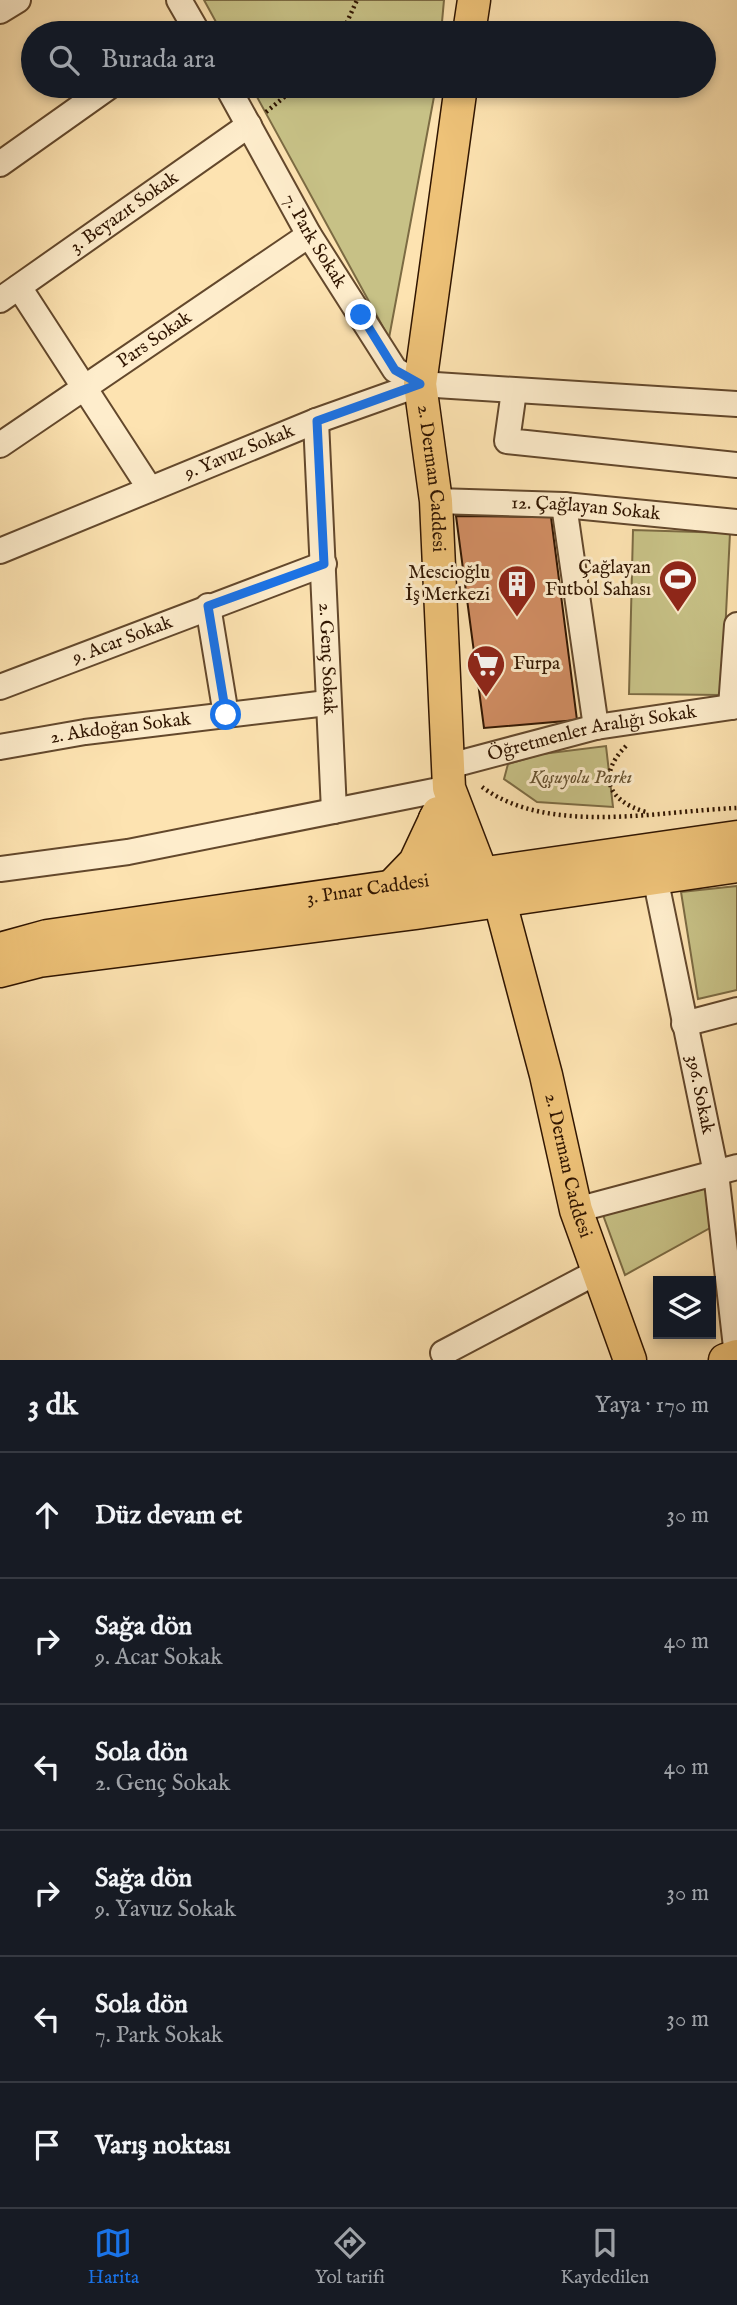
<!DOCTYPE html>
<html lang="tr">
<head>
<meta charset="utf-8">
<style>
  body { margin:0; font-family:"IM FELL English",serif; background:#242831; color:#f1f3f6 }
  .controls { position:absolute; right:21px; bottom:21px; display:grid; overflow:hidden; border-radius:0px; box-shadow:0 4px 10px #0003 }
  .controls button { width:63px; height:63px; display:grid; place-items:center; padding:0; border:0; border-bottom:2px solid #363941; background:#171b24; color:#f1f3f6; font:35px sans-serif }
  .stop { position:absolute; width:21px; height:21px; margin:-16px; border:5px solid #1a73e8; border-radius:50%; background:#fff }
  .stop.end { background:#1a73e8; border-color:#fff; box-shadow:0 2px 7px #0008 }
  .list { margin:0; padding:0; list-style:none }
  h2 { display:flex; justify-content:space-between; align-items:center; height:91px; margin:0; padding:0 28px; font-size:30px }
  h2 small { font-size:23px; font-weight:400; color:#9ea1a6 }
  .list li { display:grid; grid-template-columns:46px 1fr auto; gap:21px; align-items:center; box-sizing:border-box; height:126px; padding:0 28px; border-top:2px solid #363941 }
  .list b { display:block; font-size:26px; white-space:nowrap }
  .list p { margin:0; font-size:23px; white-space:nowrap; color:#9ea1a6 }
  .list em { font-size:23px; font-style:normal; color:#9ea1a6 }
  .icon { flex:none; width:38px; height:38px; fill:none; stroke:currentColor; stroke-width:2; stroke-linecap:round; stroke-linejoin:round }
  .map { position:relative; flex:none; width:737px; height:1360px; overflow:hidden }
  .search { position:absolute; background:#171b24; box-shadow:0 4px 10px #0003; left:21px; right:21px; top:21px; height:77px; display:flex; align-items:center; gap:18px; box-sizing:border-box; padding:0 24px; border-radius:38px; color:#9ea1a6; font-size:26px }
  .sheet { height:847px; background:#171b24 }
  nav { display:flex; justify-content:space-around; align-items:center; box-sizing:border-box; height:98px; border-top:2px solid #363941; background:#171b24; font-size:19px; color:#9ea1a6 }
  nav a { display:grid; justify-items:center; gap:4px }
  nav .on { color:#1a73e8 }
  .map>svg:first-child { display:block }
  .green { fill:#c7c186; stroke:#7c6b43; stroke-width:2 }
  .building { fill:#d28e64; stroke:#301500; stroke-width:2 }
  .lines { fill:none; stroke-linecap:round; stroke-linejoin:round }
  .minor-casing { stroke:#63482c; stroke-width:28 }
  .major-casing { stroke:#301500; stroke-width:35 }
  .path { stroke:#301500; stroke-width:4.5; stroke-dasharray:2 3.5; stroke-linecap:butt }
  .minor { stroke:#feedcc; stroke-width:24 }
  .major { stroke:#eec278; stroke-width:32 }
  .route { stroke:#1a73e8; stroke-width:9 }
  .labels { text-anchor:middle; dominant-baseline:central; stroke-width:6; stroke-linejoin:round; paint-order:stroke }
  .street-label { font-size:19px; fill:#301500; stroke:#feedcc }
  .poi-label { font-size:19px; fill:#301500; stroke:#feedcc; text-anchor:end }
  .park-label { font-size:19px; font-style:italic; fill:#65512f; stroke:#feedcc }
</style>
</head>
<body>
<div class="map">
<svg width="737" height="1360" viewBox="0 0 737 1360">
  <rect width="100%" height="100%" fill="#fde3b1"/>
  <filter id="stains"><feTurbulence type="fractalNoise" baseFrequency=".00286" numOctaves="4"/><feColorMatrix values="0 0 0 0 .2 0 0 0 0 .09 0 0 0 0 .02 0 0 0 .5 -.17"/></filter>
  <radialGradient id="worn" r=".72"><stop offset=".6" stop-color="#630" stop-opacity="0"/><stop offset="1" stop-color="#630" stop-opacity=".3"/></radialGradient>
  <g class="green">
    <polygon points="204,0 444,0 441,33 222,33"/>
    <polygon points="251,86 436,86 389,338"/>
    <polygon points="633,530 730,533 722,695 629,694"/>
    <polygon points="606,746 613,807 537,802 504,779 508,764 542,754"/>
    <polygon points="737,886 737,990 698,999 681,892"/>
    <polygon points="710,1183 719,1223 625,1275 603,1215"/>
  </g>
  <polygon class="building" points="456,516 551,517 577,720 484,728"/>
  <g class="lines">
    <g class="minor-casing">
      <g id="minor">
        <polyline points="179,0 198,33"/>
        <polyline points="0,11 18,0"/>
        <path id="s1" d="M227,86L309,235L395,370L420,384"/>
        <polyline points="0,164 110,86"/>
        <polyline points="19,287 150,489"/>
        <path id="s2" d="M0,300L249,125"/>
        <polyline points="514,391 507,441 737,465"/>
        <path id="s3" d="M316,421L334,811"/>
        <path id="s4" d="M0,445L309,235"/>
        <path id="s5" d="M436,501L564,505L737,522"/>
        <polyline points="564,505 596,727"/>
        <path id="s6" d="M0,551L316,421L420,384L737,404"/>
        <polyline points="208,606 226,715"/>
        <path id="s7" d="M0,687L324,564"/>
        <polyline points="731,707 737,625"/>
        <path id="s8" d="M0,747L85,732L327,703"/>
        <path id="s9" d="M449,766L596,727L737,706"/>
        <polyline points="0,869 128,852 449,788"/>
        <path id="s10" d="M655,877L716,1173L737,1356"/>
        <polyline points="684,1024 737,1010"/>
        <polyline points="576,1210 737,1167"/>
        <polyline points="443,1353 597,1272"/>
      </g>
    </g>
    <g class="major-casing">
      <g id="major">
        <polyline points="469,33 474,0"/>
        <path id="s11" d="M461,86L420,384L436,501L449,788L482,874L500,902L546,1075L576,1210L630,1360"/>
        <polyline points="435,819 448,879 463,894"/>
        <polyline points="388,890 415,862 438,813"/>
        <path id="s12" d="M0,949L47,936L737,837"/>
        <polyline points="0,971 39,961 416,913 737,866"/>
        <polyline points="725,1360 737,1356"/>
      </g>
    </g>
    <g class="path">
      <polyline points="342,33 357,0"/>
      <polyline points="266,112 298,86"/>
      <path d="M626,746C597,775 607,801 646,812"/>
      <path d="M482,787C548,836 658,811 737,808"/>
    </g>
    <use href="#minor" class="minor"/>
    <use href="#major" class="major"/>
  </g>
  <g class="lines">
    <polyline class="route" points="226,715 208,606 324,564 317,421 420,384 395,370 361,315"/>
  </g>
  <defs>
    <g id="stadium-pin" transform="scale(2.0125)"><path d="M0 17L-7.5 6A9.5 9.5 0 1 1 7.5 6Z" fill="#8f2418" stroke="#feedcc"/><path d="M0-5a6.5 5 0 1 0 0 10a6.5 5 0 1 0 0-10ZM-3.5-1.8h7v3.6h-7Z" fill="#fff"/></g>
    <g id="building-pin" transform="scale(2.0125)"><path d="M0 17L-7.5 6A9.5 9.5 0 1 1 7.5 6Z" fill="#8f2418" stroke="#feedcc"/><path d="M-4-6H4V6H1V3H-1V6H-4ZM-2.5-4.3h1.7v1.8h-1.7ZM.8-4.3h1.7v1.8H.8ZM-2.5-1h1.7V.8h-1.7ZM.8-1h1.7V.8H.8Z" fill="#fff"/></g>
    <g id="supermarket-pin" transform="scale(2.0125)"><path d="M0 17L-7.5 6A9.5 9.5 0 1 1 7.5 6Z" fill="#8f2418" stroke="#feedcc"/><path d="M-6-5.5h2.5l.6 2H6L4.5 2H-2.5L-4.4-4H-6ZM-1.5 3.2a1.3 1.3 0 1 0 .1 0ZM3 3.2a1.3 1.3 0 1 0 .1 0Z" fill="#fff"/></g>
  </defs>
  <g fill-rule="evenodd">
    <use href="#stadium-pin" x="678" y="579"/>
    <use href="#building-pin" x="517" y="584"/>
    <use href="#supermarket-pin" x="486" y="664"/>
  </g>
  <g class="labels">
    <g class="street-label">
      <text stroke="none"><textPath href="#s2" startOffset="152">3. Beyazıt Sokak</textPath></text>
      <text stroke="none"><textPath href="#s1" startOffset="178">7. Park Sokak</textPath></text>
      <text stroke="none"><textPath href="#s4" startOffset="187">Pars Sokak</textPath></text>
      <text stroke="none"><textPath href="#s6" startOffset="259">9. Yavuz Sokak</textPath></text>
      <text stroke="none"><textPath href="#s11" startOffset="396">2. Derman Caddesi</textPath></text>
      <text stroke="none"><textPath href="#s5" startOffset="150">12. Çağlayan Sokak</textPath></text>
      <text stroke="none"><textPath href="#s7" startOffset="131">9. Acar Sokak</textPath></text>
      <text stroke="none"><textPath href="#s3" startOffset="238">2. Genç Sokak</textPath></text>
      <text stroke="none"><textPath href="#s8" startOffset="122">2. Akdoğan Sokak</textPath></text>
      <text stroke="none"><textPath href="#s9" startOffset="147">Öğretmenler Aralığı Sokak</textPath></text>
      <text stroke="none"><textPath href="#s12" startOffset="373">3. Pınar Caddesi</textPath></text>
      <text stroke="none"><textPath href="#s10" startOffset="222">396. Sokak</textPath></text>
      <text stroke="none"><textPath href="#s11" startOffset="1104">2. Derman Caddesi</textPath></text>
    </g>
    <g class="poi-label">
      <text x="651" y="568">Çağlayan<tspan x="651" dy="22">Futbol Sahası</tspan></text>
      <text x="490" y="573">Mescioğlu<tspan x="490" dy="22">İş Merkezi</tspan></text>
      <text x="513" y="664" text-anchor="start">Furpa</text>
    </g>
    <g class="park-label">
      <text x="581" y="778">Koşuyolu Parkı</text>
    </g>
  </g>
  <rect width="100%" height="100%" filter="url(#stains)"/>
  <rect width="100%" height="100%" fill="url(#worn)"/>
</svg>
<div class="controls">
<button><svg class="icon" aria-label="layers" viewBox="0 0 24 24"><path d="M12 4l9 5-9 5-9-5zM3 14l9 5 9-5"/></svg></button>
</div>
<div class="stop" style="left:226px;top:715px"></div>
<div class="stop end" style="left:361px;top:315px"></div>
<div class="search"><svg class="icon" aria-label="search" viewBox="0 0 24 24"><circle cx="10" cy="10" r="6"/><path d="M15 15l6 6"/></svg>Burada ara</div>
</div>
<section class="sheet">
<h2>3 dk<small>Yaya · 170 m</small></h2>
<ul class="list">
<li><svg class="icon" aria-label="ahead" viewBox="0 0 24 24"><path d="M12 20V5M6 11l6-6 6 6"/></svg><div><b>Düz devam et</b></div><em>30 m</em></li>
<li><svg class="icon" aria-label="right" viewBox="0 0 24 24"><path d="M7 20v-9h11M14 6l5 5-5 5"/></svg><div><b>Sağa dön</b><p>9. Acar Sokak</p></div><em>40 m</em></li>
<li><svg class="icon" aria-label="left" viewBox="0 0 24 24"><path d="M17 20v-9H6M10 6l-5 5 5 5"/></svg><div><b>Sola dön</b><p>2. Genç Sokak</p></div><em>40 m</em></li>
<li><svg class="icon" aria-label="right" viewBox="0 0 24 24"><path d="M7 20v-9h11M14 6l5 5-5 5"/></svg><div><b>Sağa dön</b><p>9. Yavuz Sokak</p></div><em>30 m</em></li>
<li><svg class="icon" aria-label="left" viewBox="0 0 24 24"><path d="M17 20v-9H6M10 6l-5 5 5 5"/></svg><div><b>Sola dön</b><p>7. Park Sokak</p></div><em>30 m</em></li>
<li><svg class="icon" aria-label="arrive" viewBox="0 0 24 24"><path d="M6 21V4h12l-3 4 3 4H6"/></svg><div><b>Varış noktası</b></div></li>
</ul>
</section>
<nav>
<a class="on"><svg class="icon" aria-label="map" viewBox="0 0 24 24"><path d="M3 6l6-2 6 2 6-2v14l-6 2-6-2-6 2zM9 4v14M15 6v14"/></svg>Harita</a>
<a><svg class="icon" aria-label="directions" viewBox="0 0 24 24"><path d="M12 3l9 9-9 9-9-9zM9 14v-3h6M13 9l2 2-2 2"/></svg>Yol tarifi</a>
<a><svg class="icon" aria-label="saved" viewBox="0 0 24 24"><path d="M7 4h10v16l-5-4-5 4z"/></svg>Kaydedilen</a>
</nav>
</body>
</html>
